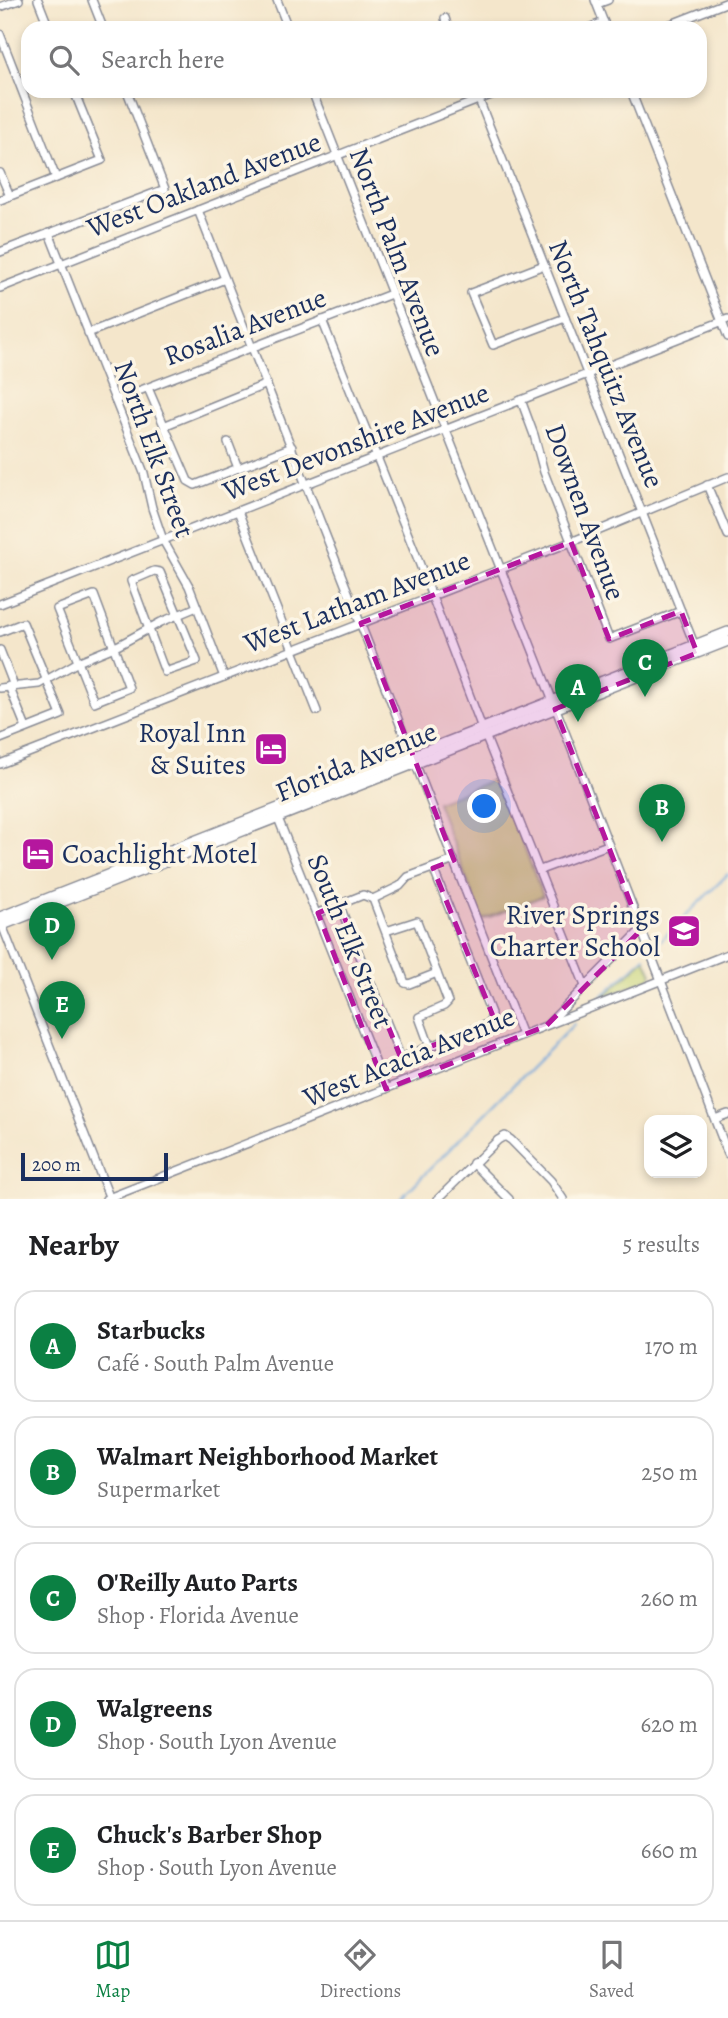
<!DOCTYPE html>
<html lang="en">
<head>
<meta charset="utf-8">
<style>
  body { margin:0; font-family:Alegreya,serif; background:#f6f6f6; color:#202124 }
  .controls { position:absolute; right:21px; bottom:21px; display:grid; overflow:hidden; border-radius:14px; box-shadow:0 4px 10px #0003 }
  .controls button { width:63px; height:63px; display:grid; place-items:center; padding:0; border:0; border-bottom:2px solid #e0e0e0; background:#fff; color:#202124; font:35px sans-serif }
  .scale { position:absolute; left:21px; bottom:18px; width:147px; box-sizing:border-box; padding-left:7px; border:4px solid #1b2f5e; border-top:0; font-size:19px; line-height:24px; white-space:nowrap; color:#1b2f5e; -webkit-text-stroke:5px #fcf5e5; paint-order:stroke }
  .you { position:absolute; left:485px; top:807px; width:24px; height:24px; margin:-18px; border:5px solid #fff; border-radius:50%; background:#1a73e8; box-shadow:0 0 0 10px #1a73e833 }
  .badge { display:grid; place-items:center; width:46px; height:46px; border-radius:50%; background:#0b8043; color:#fff; font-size:23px; font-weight:700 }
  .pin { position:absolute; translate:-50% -58px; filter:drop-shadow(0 2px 4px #0008) }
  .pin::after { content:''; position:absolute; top:37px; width:24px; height:21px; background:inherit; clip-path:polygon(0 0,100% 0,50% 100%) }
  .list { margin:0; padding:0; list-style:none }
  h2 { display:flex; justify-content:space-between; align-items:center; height:91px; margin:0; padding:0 28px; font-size:30px }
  h2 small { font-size:23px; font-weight:400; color:#757577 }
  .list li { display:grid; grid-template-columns:46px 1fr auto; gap:21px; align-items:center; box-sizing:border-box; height:112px; margin:0 14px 14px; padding:0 14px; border:2px solid #e0e0e0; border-radius:21px }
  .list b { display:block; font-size:26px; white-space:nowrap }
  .list p { margin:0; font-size:23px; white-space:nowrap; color:#757577 }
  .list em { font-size:23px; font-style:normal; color:#757577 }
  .icon { flex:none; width:38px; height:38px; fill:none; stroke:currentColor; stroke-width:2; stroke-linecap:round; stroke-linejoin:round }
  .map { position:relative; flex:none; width:728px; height:1199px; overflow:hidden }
  .search { position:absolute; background:#fff; box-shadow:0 4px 10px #0003; left:21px; right:21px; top:21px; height:77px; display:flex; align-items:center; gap:18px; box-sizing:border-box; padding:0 24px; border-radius:21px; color:#757577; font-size:26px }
  .sheet { height:721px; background:#fff }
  nav { display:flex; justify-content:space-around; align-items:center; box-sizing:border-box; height:98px; border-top:2px solid #e0e0e0; background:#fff; font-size:19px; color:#757577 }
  nav a { display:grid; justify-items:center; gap:4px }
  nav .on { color:#0b8043 }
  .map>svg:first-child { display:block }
  .green { fill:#c5d374; stroke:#708169; stroke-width:2 }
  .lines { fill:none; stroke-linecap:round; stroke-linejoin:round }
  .stream { stroke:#6ba4db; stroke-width:2 }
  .minor-casing { stroke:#888a94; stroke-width:10 }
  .major-casing { stroke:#888a94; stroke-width:12 }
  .minor { stroke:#fff; stroke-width:7 }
  .major { stroke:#fff; stroke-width:9 }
  .marked { fill:#b5179e; fill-opacity:0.2; stroke:#b5179e; stroke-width:5; stroke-dasharray:14 9; stroke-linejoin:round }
  .labels { text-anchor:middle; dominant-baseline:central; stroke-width:7; stroke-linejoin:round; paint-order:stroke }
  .street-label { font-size:28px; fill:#1b2f5e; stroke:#fcf5e5 }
  .poi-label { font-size:28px; fill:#1b2f5e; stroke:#fcf5e5; text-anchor:end }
</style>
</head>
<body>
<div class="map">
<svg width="728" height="1199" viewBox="0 0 728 1199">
  <rect width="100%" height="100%" fill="#fcf5e5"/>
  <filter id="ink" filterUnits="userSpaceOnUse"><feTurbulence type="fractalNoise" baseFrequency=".0143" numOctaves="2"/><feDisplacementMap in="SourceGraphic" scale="14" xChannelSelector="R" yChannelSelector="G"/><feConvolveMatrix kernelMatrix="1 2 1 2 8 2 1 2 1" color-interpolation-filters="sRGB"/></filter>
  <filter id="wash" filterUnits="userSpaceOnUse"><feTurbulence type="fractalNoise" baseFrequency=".00686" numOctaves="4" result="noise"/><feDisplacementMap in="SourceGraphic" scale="28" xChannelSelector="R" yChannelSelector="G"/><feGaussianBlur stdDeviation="1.57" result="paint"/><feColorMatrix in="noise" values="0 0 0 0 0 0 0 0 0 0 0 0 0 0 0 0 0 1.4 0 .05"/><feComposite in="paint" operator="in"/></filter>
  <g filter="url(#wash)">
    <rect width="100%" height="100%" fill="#f4e6cb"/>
    <g class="green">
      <polygon points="498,778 543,896 482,920 437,802"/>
      <polygon points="645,959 652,974 649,979 602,998"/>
    </g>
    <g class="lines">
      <g class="stream">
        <polyline points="654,947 728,874"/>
        <polyline points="601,997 645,957"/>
        <polyline points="400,1199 574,1024"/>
      </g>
    </g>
  </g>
  <g filter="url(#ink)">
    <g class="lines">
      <g class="minor-casing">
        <g id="minor">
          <polyline points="38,0 49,28"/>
          <polyline points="92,0 103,28"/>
          <polyline points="277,0 288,28"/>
          <polyline points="595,0 606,28"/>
          <polyline points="597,4 608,0"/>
          <polyline points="0,7 19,0"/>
          <polyline points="445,18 448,28"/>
          <polyline points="589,28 604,22"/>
          <polyline points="661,28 728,2"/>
          <polyline points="0,34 56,178"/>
          <polyline points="312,91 567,737 728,1154"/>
          <polyline points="473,91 479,100 696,649"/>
          <polyline points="631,91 728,337"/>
          <polyline points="0,173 10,196"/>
          <polyline points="0,200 102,160 74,91"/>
          <polyline points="198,210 522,1035"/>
          <polyline points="49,233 144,473 152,508 163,540 189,586 224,677"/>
          <polyline points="0,252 165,189 127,91"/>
          <polyline points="544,265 471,293 493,345 565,318"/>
          <polyline points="0,288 501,91"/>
          <polyline points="322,320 417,557 482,728"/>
          <polyline points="88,333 225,279"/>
          <polyline points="148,388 188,481 195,485 292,447"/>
          <polyline points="115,400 391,294"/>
          <polyline points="521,400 534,435 544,472 609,639 681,611"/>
          <polyline points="166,425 267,384"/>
          <polyline points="228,442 238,468"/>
          <polyline points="707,485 728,535"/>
          <polyline points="238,511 317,711"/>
          <polygon points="154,571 160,572 197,661 165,672 131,581"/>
          <polygon points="94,595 129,688 94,702 57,609"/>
          <polyline points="0,604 728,319"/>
          <polyline points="0,632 23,623 61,715 0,739"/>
          <polyline points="0,650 14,686"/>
          <polyline points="9,686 26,728"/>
          <polyline points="0,688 39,684 80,661 119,645 161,622 197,607"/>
          <polyline points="485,735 585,986"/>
          <polyline points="0,764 571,542 728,477"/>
          <polyline points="276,813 386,1089"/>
          <polyline points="540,870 608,845"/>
          <polyline points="373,899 405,983 409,984 437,973"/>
          <polyline points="339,904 401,1058 487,1024 491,1020 491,1013 433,868"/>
          <polyline points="318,913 363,895 373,899 400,886 408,877 454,860"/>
          <polyline points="0,920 110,1199"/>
          <polyline points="386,931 417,921 448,1002 444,1006 419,1017 430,1047"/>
          <polyline points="548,1024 641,930"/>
          <polyline points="715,1119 728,1114"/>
          <polyline points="473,1163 509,1199"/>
          <polyline points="106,1199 728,954"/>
          <polyline points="438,1199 498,1140 505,1136 511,1140 551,1181 563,1199"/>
        </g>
      </g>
      <g class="major-casing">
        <g id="major">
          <polyline points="0,917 728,632"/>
          <polyline points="0,926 728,641"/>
        </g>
      </g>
      <use href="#minor" class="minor"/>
      <use href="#major" class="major"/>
    </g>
  </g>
  <path class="marked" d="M571,542L609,639L681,611L697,653L555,709L641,930L546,1026L386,1089L318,913L339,904L401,1058L495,1021L433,868L454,860L361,623Z"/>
  <defs>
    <g id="hotel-square" transform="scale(1.75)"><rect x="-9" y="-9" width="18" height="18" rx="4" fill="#b5179e" stroke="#fcf5e5"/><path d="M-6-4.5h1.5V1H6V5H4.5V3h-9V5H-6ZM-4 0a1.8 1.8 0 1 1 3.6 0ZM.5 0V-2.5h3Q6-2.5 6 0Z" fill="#fff"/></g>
    <g id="school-square" transform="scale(1.75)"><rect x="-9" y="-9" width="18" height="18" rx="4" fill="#b5179e" stroke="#fcf5e5"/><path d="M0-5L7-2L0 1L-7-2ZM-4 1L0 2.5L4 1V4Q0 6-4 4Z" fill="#fff"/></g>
  </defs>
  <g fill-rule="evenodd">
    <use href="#hotel-square" x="271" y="749"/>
    <use href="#hotel-square" x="38" y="854"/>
    <use href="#school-square" x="684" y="931"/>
  </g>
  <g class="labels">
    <g class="street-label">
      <text transform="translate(204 185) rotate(-21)">West Oakland Avenue</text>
      <text transform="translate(397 252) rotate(69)">North Palm Avenue</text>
      <text transform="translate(245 327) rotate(-21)">Rosalia Avenue</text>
      <text transform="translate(606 364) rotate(68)">North Tahquitz Avenue</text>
      <text transform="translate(356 442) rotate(-21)">West Devonshire Avenue</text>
      <text transform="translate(154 449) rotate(70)">North Elk Street</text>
      <text transform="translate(585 512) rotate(70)">Downen Avenue</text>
      <text transform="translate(357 602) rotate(-21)">West Latham Avenue</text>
      <text transform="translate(356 762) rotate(-22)">Florida Avenue</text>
      <text transform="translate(350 941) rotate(68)">South Elk Street</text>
      <text transform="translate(409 1057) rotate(-22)">West Acacia Avenue</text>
    </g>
    <g class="poi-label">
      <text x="246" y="733">Royal Inn<tspan x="246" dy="32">&amp; Suites</tspan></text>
      <text x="62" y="854" text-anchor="start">Coachlight Motel</text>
      <text x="660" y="915">River Springs<tspan x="660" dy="32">Charter School</tspan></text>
    </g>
  </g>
</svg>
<div class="controls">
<button><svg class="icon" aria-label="layers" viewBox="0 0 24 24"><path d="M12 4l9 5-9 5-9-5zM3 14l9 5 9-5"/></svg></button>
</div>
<div class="scale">200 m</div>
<div class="you"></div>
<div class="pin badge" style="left:578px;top:722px">A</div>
<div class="pin badge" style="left:662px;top:842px">B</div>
<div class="pin badge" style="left:645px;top:697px">C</div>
<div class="pin badge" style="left:52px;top:960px">D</div>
<div class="pin badge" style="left:62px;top:1039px">E</div>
<div class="search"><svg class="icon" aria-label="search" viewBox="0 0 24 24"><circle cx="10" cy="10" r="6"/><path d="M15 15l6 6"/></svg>Search here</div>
</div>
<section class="sheet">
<h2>Nearby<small>5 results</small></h2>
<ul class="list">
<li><span class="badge">A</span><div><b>Starbucks</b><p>Café · South Palm Avenue</p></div><em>170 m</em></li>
<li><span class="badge">B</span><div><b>Walmart Neighborhood Market</b><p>Supermarket</p></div><em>250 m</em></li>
<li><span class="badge">C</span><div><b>O'Reilly Auto Parts</b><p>Shop · Florida Avenue</p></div><em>260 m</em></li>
<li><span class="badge">D</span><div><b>Walgreens</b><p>Shop · South Lyon Avenue</p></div><em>620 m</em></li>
<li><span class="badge">E</span><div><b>Chuck's Barber Shop</b><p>Shop · South Lyon Avenue</p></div><em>660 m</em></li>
</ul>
</section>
<nav>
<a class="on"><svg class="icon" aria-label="map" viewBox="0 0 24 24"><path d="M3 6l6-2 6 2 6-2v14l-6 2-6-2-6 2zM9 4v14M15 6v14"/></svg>Map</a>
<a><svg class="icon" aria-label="directions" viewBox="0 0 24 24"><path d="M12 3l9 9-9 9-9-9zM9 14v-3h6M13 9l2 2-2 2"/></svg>Directions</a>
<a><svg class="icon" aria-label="saved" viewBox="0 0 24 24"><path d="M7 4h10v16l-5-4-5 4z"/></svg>Saved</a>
</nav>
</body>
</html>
